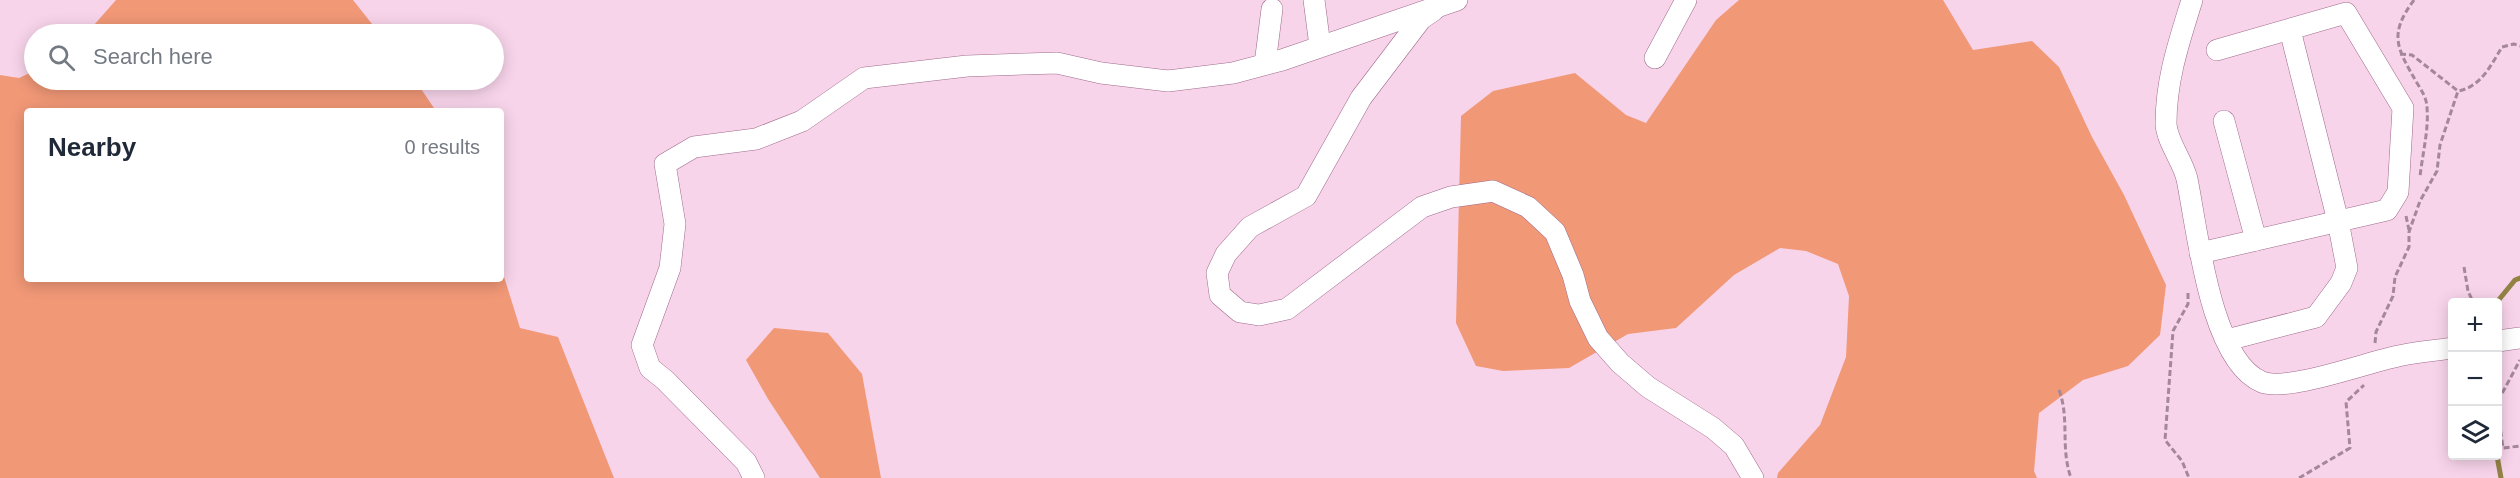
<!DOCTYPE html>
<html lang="en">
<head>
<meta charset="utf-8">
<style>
  body { margin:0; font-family:Arial,sans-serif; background:#f6f6f7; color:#1f2937 }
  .controls { position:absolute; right:18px; bottom:18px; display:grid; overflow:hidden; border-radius:6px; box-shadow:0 3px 15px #0003 }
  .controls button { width:54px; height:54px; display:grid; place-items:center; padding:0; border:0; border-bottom:2px solid #e0e1e3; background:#fff; color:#1f2937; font:30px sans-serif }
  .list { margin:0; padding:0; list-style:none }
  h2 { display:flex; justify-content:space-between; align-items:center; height:78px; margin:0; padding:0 24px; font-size:26px }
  h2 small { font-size:20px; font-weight:400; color:#747a83 }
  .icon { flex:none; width:33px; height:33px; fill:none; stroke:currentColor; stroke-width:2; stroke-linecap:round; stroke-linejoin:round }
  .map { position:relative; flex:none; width:2520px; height:478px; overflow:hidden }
  .search { position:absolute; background:#fff; box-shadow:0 3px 15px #0003; left:24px; top:24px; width:480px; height:66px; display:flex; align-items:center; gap:15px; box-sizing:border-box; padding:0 21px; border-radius:33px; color:#747a83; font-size:22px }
  .panel { position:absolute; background:#fff; box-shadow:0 3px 15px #0003; left:24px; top:108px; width:480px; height:174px; border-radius:6px }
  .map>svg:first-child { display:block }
  .forest { fill:#f19877 }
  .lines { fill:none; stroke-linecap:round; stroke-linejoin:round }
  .stream { stroke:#928244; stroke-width:5 }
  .minor-casing { stroke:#9f6a8c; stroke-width:22 }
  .path { stroke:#a5879a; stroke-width:3; stroke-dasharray:6 3; stroke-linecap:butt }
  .minor { stroke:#fff; stroke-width:21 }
</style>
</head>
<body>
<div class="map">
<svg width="2520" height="478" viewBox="0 0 2520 478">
  <rect width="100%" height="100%" fill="#f8d4ea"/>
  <g class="forest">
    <polygon points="116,0 353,0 380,34 86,34"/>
    <polygon points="1739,0 1943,0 1973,50 2032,41 2059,67 2092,137 2124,195 2166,285 2160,335 2128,366 2083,380 2039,413 2034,471 2037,478 1777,478 1778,473 1820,425 1846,357 1849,296 1838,264 1806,251 1780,248 1734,275 1676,328 1628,334 1569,368 1503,371 1476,366 1456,323 1461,116 1493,91 1575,73 1626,115 1646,123 1716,20"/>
    <polygon points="34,71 34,80 415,80 436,111 27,111 27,279 501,279 501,267 520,328 558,337 614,478 0,478 0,75 19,78"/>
    <polygon points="774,328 828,333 862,374 881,478 820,478 768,399 746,360"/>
  </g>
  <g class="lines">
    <g class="stream">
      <polyline points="2497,302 2515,280 2520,278"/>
      <polyline points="2497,456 2501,478"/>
    </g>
    <g class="minor-casing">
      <g id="minor">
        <polyline points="1314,0 1320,46"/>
        <path d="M2192,0C2179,42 2166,79 2166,124C2167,142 2183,161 2187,179C2197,227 2210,361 2262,382C2286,392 2366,363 2394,357C2413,352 2433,351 2452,348"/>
        <polyline points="1434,10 1421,19 1361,98 1306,196 1250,227 1226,254 1217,273 1220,295 1240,312 1259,315 1287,309 1422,207 1451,197 1493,191 1528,207 1555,232 1573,275 1580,301 1598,338 1620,363 1648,387 1713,428 1734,446 1753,478"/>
        <polyline points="1655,58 1686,0"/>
        <polyline points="1265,64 1272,9"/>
        <polyline points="2224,121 2256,240"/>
        <polyline points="2200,253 2387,210 2398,192 2403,108 2346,13 2217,50"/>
        <polyline points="2227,340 2316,317 2341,283 2347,268 2338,221 2290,30"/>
        <polyline points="2498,341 2520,338"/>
        <polyline points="754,478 746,462 665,380 650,368 642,345 670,268 675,224 665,164 694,147 756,139 802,121 864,78 967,66 1057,63 1101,73 1168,81 1233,73 1282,60 1457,0"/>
      </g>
    </g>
    <g class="path">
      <path d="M2414,0C2388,35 2397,48 2417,83C2422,91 2427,99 2427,108C2429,130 2422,156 2420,177"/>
      <path d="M2400,54L2412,55L2458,91C2481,87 2491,65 2502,47L2514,44L2520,46"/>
      <polyline points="2406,216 2409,230"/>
      <polyline points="2464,267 2468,291 2473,302"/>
      <polyline points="2188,293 2188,304 2173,331 2165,440 2182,461 2189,478"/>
      <polyline points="2375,343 2376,332 2393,296 2395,277 2409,247 2409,232 2420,201 2437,171 2440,145 2458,91"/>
      <path d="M2059,390C2070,419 2060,447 2071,478"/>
      <polyline points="2498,401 2520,360"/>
      <polyline points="2498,413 2503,448 2520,446"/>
      <polyline points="2299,478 2350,448 2346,402 2364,385"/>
    </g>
    <use href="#minor" class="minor"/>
  </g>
</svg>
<div class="controls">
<button>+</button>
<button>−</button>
<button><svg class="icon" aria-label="layers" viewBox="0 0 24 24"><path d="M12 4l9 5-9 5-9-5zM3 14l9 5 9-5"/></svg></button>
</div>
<div class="search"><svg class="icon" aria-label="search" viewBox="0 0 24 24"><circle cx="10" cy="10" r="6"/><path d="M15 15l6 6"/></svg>Search here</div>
<section class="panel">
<h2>Nearby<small>0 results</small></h2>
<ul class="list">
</ul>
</section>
</div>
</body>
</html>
